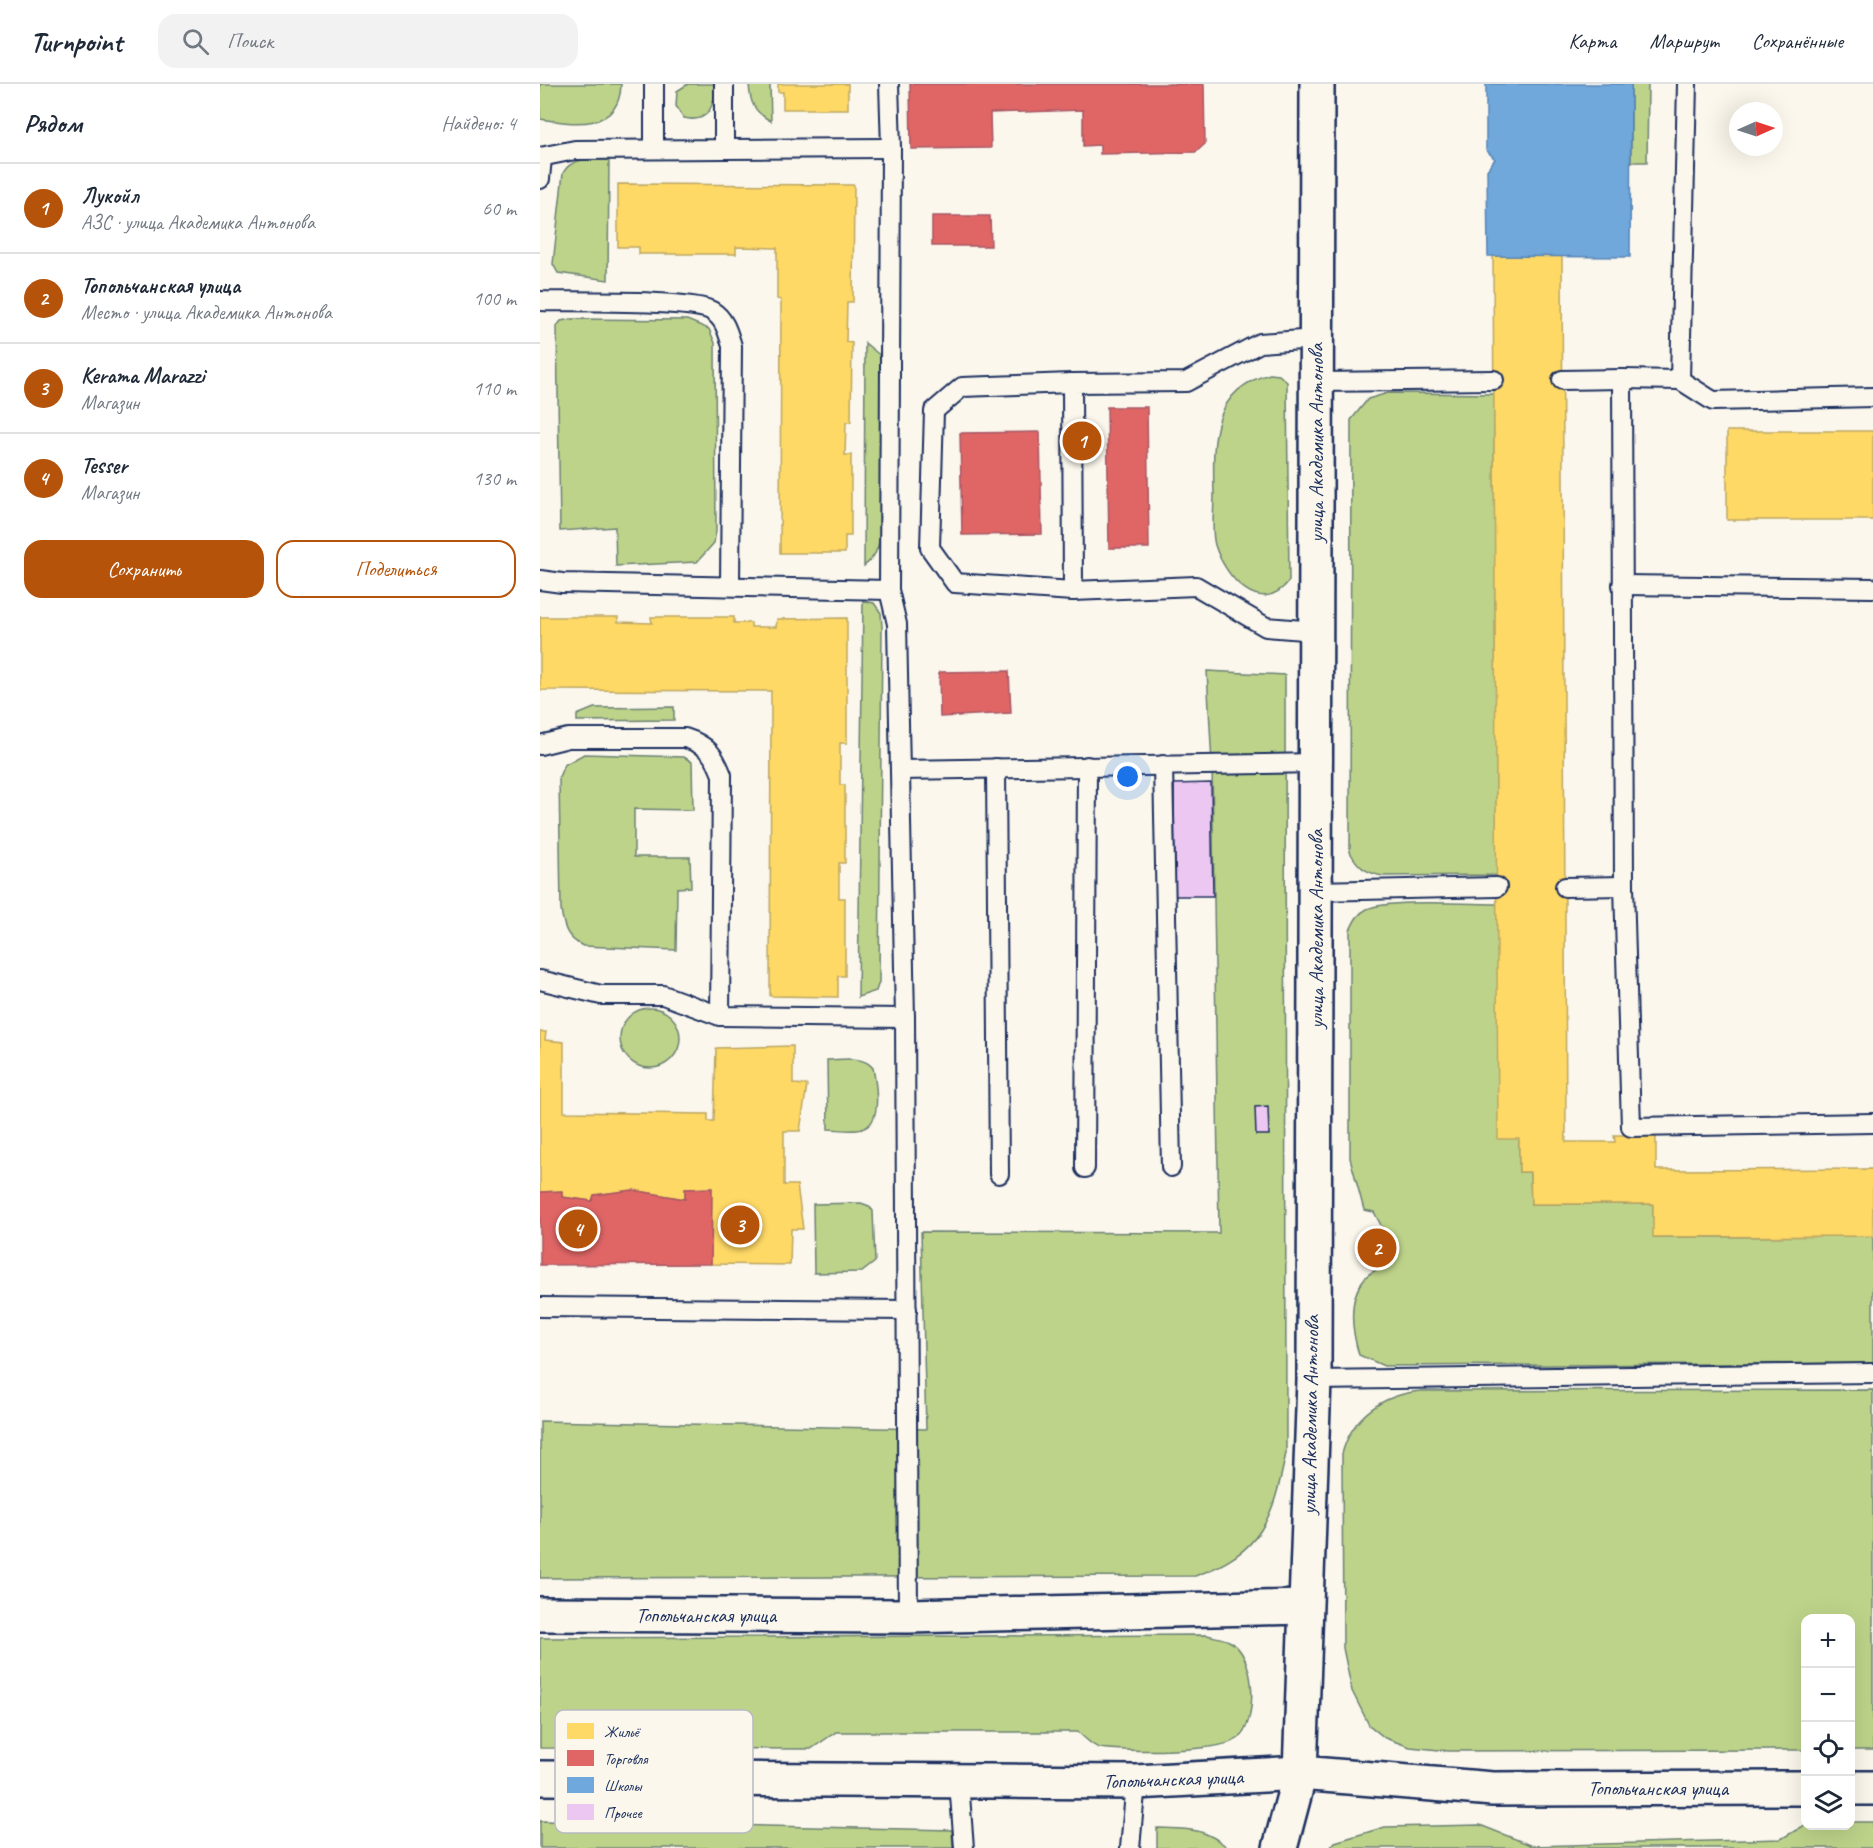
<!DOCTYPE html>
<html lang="ru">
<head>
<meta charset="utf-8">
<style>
  body { margin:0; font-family:Caveat,sans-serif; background:#f2f2f3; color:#1f2937 }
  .controls { position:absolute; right:18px; bottom:18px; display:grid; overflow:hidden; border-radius:12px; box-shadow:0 6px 24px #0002 }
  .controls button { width:54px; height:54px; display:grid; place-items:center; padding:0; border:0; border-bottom:2px solid #e0e1e3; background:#fff; color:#1f2937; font:30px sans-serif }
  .compass { position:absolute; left:1189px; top:18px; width:54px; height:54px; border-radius:50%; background:#fff; box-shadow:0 6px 24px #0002; rotate:87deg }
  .you { position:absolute; left:588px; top:693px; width:21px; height:21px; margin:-15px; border:4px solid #fff; border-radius:50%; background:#1a73e8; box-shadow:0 0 0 9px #1a73e833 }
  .badge { display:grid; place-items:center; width:39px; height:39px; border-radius:50%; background:#b45309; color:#fff; font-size:20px; font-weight:700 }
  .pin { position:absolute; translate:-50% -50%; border:3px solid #fff; box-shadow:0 2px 6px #0006 }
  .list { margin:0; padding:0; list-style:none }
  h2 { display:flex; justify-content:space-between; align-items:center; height:78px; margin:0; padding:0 24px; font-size:26px }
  h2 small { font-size:20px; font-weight:400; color:#747a83 }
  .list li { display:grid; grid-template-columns:39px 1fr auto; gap:18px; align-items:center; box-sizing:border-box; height:90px; padding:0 24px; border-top:2px solid #e0e1e3 }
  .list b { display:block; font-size:22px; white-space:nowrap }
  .list p { margin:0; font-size:20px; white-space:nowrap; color:#747a83 }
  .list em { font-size:20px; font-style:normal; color:#747a83 }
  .actions { display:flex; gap:12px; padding:18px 24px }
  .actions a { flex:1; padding:14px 0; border:2px solid #b45309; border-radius:18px; text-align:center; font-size:21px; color:#b45309 }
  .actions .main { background:#b45309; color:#fff }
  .icon { flex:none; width:33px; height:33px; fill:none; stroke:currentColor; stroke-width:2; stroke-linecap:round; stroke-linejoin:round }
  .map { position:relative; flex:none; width:1333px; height:1764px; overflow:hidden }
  header { display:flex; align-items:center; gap:36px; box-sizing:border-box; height:84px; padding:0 30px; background:#fff; border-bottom:2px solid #e0e1e3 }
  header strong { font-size:28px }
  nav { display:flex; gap:33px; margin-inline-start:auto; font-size:21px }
  .search { width:420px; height:54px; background:#f2f2f3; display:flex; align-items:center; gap:15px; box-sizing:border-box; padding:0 21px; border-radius:18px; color:#747a83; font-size:22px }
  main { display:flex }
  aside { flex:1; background:#fff }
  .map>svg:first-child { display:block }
  .green { fill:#bdd389; stroke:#6c8174; stroke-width:1.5 }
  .homes { fill:#ffd966; stroke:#bba664; stroke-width:1.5 }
  .shops { fill:#e06666; stroke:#a55664; stroke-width:1.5 }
  .schools { fill:#6fa8dc; stroke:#5684b6; stroke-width:1.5 }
  .building { fill:#ecc7f1; stroke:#1b2f5e; stroke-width:1.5 }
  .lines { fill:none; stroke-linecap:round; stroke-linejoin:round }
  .service-casing { stroke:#1b2f5e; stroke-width:22 }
  .secondary-casing { stroke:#1b2f5e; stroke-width:38 }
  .service { stroke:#fbf7ec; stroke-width:18 }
  .secondary { stroke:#fbf7ec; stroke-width:33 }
  .labels { text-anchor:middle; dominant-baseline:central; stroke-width:6; stroke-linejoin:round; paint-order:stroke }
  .street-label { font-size:21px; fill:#1b2f5e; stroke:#fbf7ec }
  .key { fill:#fbf7ec; stroke:#b8bbc1; stroke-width:1.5 }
  .key-label { font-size:16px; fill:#1b2f5e }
</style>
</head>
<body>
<header>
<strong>Turnpoint</strong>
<div class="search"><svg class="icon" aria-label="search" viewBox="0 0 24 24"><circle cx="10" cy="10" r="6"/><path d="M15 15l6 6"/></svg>Поиск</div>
<nav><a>Карта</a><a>Маршрут</a><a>Сохранённые</a></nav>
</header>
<main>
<aside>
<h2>Рядом<small>Найдено: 4</small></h2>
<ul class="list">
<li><span class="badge">1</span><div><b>Лукойл</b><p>АЗС · улица Академика Антонова</p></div><em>60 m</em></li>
<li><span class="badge">2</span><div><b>Топольчанская улица</b><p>Место · улица Академика Антонова</p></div><em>100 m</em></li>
<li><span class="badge">3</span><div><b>Kerama Marazzi</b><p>Магазин</p></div><em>110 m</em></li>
<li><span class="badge">4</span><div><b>Tesser</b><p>Магазин</p></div><em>130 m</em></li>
</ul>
<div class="actions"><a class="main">Сохранить</a><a>Поделиться</a></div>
</aside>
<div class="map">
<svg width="1333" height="1764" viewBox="0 0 1333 1764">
  <rect width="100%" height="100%" fill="#fbf7ec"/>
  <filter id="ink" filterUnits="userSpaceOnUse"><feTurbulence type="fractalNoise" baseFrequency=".0167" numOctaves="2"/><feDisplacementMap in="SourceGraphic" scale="12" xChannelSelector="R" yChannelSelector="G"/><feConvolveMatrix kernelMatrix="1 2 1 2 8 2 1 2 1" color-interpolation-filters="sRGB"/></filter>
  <g filter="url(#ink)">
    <g class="green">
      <path d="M0,0H81C80,48 33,40 0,35Z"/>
      <path d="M148,0H175C175,21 169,40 144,34L136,22L137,7Z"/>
      <path d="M209,0H230L231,37C214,28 210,19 209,0Z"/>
      <polygon points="1091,0 1108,0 1107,78 1091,78"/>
      <path d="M69,75L68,196L18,189L13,180L23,89C32,72 52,76 69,75Z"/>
      <polygon points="31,235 147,236 169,245 175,259 176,447 174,459 157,478 76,482 75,443 20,447 17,242 21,237"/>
      <path d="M325,259L342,273L341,436C340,455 340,470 324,482Z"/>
      <path d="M730,290L739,291L747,298L749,497C720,534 685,493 675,461C671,447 674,427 674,411C673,361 669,306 730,290Z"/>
      <path d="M848,309L954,310L957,791L842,792C825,788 818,783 810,768L811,336L828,315Z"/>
      <polygon points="323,517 334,519 341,529 342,543 339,898 336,907 318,913"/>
      <path d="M667,587L745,591L746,1369C733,1434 722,1469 655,1492L0,1494V1337L386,1345L381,1148L679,1149L672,680Z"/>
      <polygon points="134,623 134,636 37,637 37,631 54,624"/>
      <path d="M44,670L144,673L152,678L153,726L94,725V773H150L151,803L137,804L136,866L43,862C26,854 24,843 21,826L19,693L24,681Z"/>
      <path d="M957,820L979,1055V1088H990L991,1120H1113L1114,1153L1333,1152V1279L844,1282L819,1271C812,1247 807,1216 824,1195C828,1189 838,1185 844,1182V1147L834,1128L824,1126L810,1074V846C814,838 817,830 827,825C848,815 929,820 957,820Z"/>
      <circle cx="110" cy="954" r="30"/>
      <path d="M287,976C301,976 323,971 333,984C336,999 343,1039 322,1045C312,1048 298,1045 288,1045Z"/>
      <polygon points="321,1119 329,1122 333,1127 335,1178 322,1188 274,1189 273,1120"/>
      <path d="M1333,1306V1666H1311L1310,1534H1266L1265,1666L909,1667L870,1663L845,1654L829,1641L812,1607L803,1564L802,1370C812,1332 843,1310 882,1307Z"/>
      <path d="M667,1551C674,1553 683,1554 689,1557C716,1570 718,1633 700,1653C684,1669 584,1668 560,1664C553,1663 544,1653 538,1648H296L271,1665L0,1664V1554Z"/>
      <polygon points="0,1737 412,1746 413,1764 0,1764"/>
      <polygon points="1311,1738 1333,1738 1333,1764 790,1764 795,1758 845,1743 940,1741 993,1762 1241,1755 1265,1741 1310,1742"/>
      <path d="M617,1744C647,1745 664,1743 688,1764H617Z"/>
    </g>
    <g class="homes">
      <polygon points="238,0 308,0 308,25 243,25 243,8 238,8"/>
      <polygon points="78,100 314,101 313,218 307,218 306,258 312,259 311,338 306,338 305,371 311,371 311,452 305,452 305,469 240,469 241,216 237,215 237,164 196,163 196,170 99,170 99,163 78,163"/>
      <polygon points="953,172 1022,172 1026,1058 1075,1058 1074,1051 1116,1051 1116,1086 1333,1085 1333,1152 1113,1153 1113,1120 991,1120 990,1088 979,1088 979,1055 958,1055"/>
      <rect x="1187" y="347" width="146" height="89"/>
      <polygon points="0,533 78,533 78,538 112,539 111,533 194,533 194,539 211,539 211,543 236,543 237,535 307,534 307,659 300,659 300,701 305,701 305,779 299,779 299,814 305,814 305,892 298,892 298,913 230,912 231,607 0,606"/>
      <polygon points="0,948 6,948 5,956 24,958 24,1028 168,1030 168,1037 174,1037 176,964 253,962 253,1000 267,1001 260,1047 244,1047 244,1101 257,1101 263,1145 251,1145 250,1181 171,1180 172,1104 145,1105 145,1115 93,1106 54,1111 52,1117 22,1113 22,1107 0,1108"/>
      <polygon points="829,1147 844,1147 844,1182 830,1182"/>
    </g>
    <g class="shops">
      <polygon points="370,0 664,0 665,60 656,68 560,70 560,61 543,62 543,26 450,29 451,64 371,65"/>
      <polygon points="392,132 450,132 451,162 392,162"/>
      <polygon points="567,323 607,323 609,464 569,464"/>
      <polygon points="500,348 502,450 422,451 420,349"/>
      <polygon points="469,587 471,629 400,633 399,588"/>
      <polygon points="172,1104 171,1180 0,1181 0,1108 22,1107 22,1113 52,1117 54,1111 93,1106 145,1115 145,1105"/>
    </g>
    <polygon class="schools" points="946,0 1091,0 1090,173 948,172 947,86 955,75 946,66"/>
    <g class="building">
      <polygon points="671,699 673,812 635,812 634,700"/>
      <polygon points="728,1022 729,1051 716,1051 715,1023"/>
    </g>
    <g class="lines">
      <g class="service-casing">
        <g id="service">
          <polyline points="349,0 351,64 349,506 357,540 365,934 368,1532"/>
          <polyline points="1147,0 1140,296 1082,295 1084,802 1091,1043 1333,1039"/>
          <polyline points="114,65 114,0"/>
          <polyline points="184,65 351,64"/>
          <polyline points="0,73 35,66 184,65 184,0"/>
          <polyline points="0,95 2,74"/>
          <path d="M0,217C30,218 153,215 172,227C185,235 188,249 192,262L190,501"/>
          <polyline points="1022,296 1082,295"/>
          <polyline points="1140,296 1173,317 1333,313"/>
          <polyline points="777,298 954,296"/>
          <polyline points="532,299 422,303 394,327 390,464 415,499 533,507"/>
          <polyline points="0,496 22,499 349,506"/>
          <polyline points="1082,501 1333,504"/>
          <polyline points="776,547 726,543 656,502 533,507 532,299 646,298 720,259 776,255"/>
          <path d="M0,661L28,654H145C167,661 174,670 182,691L180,932L365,934"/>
          <polyline points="623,681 631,1083"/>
          <polyline points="456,684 459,1090"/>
          <polyline points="360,686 777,679"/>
          <polyline points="1025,803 1084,802"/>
          <polyline points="776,807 957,803"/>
          <polyline points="0,896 61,911 123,911 180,932"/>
          <polyline points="545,1084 547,682"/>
          <polyline points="0,1223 367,1226"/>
          <polyline points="774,1296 1333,1289"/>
          <polyline points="419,1698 424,1764"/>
          <polyline points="590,1764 596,1698"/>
        </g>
      </g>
      <g class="secondary-casing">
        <g id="secondary">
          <polyline points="0,1530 368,1532 764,1523"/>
          <polyline points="0,1694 596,1698 760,1689 953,1705 1266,1704"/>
          <polyline points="1310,1704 1333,1704"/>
          <polyline points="740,1764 760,1689 774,1296 777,0"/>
        </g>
      </g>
      <use href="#service" class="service"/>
      <use href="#secondary" class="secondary"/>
    </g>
  </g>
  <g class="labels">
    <g class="street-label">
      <text transform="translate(776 359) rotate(-90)">улица Академика Антонова</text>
      <text transform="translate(776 845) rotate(-90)">улица Академика Антонова</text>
      <text transform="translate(770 1331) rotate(-89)">улица Академика Антонова</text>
      <text x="166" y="1531">Топольчанская улица</text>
      <text transform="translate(633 1695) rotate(-2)">Топольчанская улица</text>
      <text x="1118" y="1704">Топольчанская улица</text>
    </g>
  </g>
  <rect x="15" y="1626" width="198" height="123" rx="9" class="key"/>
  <rect x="27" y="1639" width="27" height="16" fill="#ffd966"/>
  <rect x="27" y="1666" width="27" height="16" fill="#e06666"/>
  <rect x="27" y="1693" width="27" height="16" fill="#6fa8dc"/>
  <rect x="27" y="1720" width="27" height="16" fill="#ecc7f1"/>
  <g class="key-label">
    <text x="64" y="1653">Жильё</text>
    <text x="64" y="1680">Торговля</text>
    <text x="64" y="1707">Школы</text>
    <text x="64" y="1734">Прочее</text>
  </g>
</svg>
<div class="controls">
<button>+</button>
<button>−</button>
<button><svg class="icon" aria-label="locate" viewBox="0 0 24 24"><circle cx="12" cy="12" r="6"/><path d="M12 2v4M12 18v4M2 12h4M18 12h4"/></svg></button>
<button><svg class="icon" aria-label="layers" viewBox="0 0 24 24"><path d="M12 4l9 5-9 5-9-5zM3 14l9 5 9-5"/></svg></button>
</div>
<svg class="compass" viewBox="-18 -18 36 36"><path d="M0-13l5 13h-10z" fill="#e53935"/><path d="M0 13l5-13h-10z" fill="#747a83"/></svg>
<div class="you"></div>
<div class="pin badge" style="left:542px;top:357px">1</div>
<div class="pin badge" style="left:837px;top:1164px">2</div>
<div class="pin badge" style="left:200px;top:1141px">3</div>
<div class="pin badge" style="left:38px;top:1145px">4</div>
</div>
</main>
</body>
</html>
